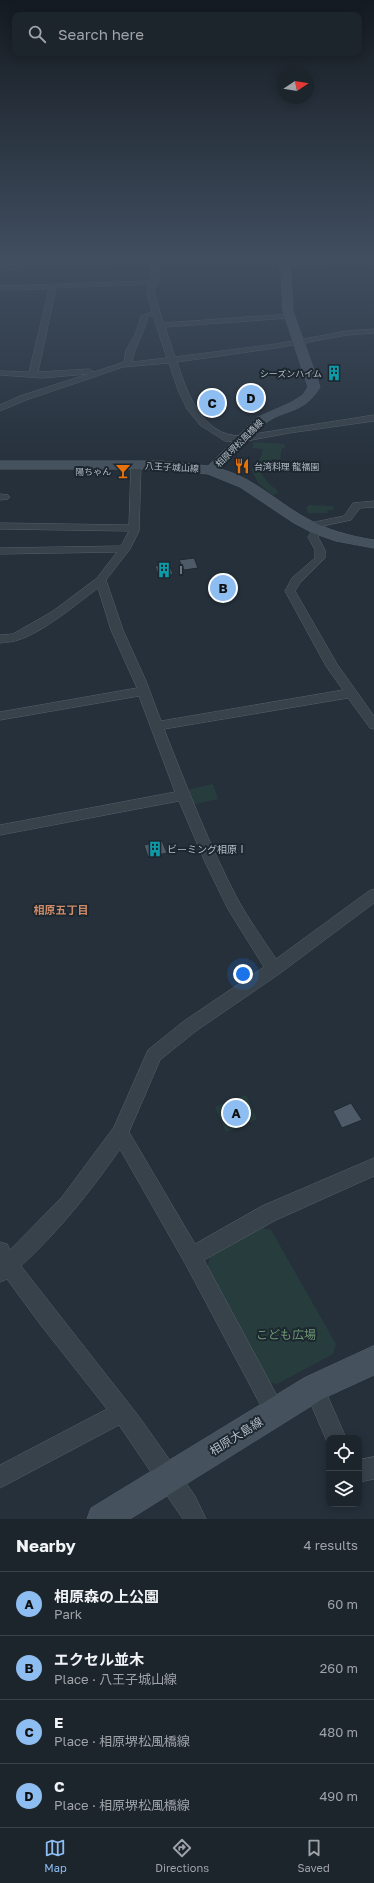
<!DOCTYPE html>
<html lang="en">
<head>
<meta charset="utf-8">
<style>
  body { margin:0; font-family:"Golos Text","Noto Sans JP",sans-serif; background:#252c34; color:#f1f3f6 }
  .controls { position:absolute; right:12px; bottom:12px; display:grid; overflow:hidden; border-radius:8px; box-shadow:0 2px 10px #0003 }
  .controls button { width:36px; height:36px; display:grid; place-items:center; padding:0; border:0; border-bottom:1px solid #3a4148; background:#1c242c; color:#f1f3f6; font:20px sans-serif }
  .compass { position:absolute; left:278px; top:68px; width:36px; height:36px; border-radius:50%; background:#1c242c; box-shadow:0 2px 10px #0003; rotate:78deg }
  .you { position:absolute; left:243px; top:974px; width:14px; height:14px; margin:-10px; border:3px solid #fff; border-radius:50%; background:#1a73e8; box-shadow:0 0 0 6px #1a73e833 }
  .badge { display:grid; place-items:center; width:26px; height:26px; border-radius:50%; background:#8ebdf1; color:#111; font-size:13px; font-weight:700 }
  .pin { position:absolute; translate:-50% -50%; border:2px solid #fff; box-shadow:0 1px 4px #0006 }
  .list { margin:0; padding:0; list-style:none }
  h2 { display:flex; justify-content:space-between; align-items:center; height:52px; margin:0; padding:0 16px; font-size:17px }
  h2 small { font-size:13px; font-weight:400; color:#a0a4a9 }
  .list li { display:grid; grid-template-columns:26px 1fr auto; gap:12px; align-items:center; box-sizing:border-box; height:64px; padding:0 16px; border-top:1px solid #3a4148 }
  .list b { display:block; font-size:15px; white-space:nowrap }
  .list p { margin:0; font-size:13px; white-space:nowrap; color:#a0a4a9 }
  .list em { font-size:13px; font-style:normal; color:#a0a4a9 }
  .icon { flex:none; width:22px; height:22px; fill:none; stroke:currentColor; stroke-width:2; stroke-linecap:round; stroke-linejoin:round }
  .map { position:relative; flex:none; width:374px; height:1519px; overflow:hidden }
  .search { position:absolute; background:#1c242c; box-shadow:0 2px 10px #0003; left:12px; right:12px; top:12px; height:44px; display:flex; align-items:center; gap:10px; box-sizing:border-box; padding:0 14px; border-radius:8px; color:#a0a4a9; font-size:15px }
  .sheet { height:308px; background:#1c242c }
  nav { display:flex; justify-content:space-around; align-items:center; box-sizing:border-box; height:56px; border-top:1px solid #3a4148; background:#1c242c; font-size:11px; color:#a0a4a9 }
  nav a { display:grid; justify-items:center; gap:2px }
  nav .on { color:#8ebdf1 }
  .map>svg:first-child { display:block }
  .green { fill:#273d3d }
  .building { fill:#4e5a67; stroke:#1f2932 }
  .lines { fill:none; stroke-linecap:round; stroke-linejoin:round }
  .street-casing { stroke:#566069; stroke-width:1 }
  .secondary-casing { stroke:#566069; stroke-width:1 }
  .street { fill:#38424b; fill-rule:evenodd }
  .secondary { fill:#46515e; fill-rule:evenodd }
  .labels { text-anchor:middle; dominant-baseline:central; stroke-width:4; stroke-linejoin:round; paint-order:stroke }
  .far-poi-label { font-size:9px; fill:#b4bdc7; stroke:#1d2730; text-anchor:end }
  .far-street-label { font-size:9px; fill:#b4bdc7; stroke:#1d2730 }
  .poi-label { font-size:10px; fill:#b4bdc7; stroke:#1d2730; text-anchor:start }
  .neighbourhood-label { font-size:11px; font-weight:bold; fill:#ce8b68; stroke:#1d2730 }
  .near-park-label { font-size:12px; fill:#6c9672; stroke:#1d2730 }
  .near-street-label { font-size:12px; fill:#b4bdc7; stroke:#1d2730 }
</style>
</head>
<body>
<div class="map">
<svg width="374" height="1519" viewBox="0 0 374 1519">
  <rect width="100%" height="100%" fill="#25303b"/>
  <g class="green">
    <polygon points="254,442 284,444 285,448 282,448 280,459 272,459 261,473 268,483 279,492 273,495 259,484 251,469 257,468 263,449 252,448"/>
    <polygon points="309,505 333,506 334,510 327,510 328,513 308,513 306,507"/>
    <polygon points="213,784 218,799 191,805 187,793 190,789"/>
    <polygon points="246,1095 257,1119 226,1132 215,1107"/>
    <polygon points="262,1228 271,1230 336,1344 333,1354 277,1384 265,1381 207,1268 210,1257"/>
  </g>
  <g class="building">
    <polygon points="194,558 198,568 184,570 179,560"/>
    <polygon points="169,564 173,574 159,577 155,566"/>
    <polygon points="162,841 167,853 148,857 144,845"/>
    <polygon points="351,1103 362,1120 342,1128 333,1111"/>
  </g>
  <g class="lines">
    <g class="street-casing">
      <g id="street">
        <path d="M159,257V279L154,291L163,323L290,314L294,316L290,318L165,327L175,357L276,344L347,331L374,329V333L347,335L276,348L177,362C187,393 202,436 241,436L374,415V421L289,433L241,442L225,441L200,425L187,409L178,390L169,363L123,367L26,400L0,411V405L20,396L88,374L42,378L0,375V371L29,372L49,289L0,290V286L150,281L152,261L0,270V266ZM148,285L147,294L152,312L141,316L135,335L126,350L124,362L94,372L90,369L38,372L56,288ZM153,316L167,358L132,362C135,346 144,333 148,317Z"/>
        <polygon points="374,257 374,261 285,266 281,264 285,262"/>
        <path d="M136,462L141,465L139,531L130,549L106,580L123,630L146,681L161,721L343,690L326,666L285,591L292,578L315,558V550L308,537L314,528H305L304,526L305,524L344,516L353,503L374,501V507L360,508L351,520L318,527L323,530L318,537L325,550V558L300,583L295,591L337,664L374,716V729L370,728L348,698L164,729C187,787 209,845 238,900C249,920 263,939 276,959L369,891L374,889V903L279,974L196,1031L160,1060L129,1132L195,1244L262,1206L374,1158V1176L276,1220L204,1260L282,1405L285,1412L282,1419L275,1422L268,1419L185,1263L120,1149C91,1191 58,1232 21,1266L140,1418L195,1496L206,1519H183L119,1425L0,1488V1465L107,1409L40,1324L7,1279L0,1282V1242L7,1244L10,1250L62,1197L114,1127L148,1050L184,1021L264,967L228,909L205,862L179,801L0,835V825L175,792L139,696L0,720V712L137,688L111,630L98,588C78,603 42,633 18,640C13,642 6,642 0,643V635L13,634L53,611L97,578L117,552L0,554V548L121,546L129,531L0,529V523L129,525L131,465Z"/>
        <polygon points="0,494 8,495 10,497 8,499 0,500"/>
        <polygon points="314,1378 321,1381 346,1438 329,1438 329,1446 304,1388 307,1381"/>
        <polygon points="374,1457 374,1479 359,1482 359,1460"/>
      </g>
    </g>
    <g class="secondary-casing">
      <g id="secondary">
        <path d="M277,257H287L291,273L293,311L320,387C303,415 285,408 264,424C248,436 234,454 220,469C252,477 276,501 304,517C326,530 349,536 374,540V548L336,541L313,533L294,523L240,487L208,474L161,469H0V461H161L208,466L256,418L290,403L303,395L308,387L283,311L281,273Z"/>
        <polygon points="374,1346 374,1375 324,1398 130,1519 87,1519 91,1508 304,1378"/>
      </g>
    </g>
    <use href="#street" class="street"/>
    <use href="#secondary" class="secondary"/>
  </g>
  <linearGradient id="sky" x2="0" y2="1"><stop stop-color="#141a20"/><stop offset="0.55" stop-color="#404e60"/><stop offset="1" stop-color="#404e60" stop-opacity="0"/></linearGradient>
  <rect width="374" height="469" fill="url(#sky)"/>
  <defs>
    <g id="building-bare" transform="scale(1.2)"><path d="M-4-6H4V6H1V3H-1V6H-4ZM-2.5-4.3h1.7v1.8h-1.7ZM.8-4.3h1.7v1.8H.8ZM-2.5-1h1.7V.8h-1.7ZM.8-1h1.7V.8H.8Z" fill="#0f9aa8" stroke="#1d2730" stroke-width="2.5" paint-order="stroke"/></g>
    <g id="restaurant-bare" transform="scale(1.2)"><path d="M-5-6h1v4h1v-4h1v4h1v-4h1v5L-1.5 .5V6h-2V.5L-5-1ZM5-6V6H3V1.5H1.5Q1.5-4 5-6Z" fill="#e8710a" stroke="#1d2730" stroke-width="2.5" paint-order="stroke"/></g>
    <g id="bar-bare" transform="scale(1.2)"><path d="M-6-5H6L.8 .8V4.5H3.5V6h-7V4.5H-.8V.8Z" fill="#e8710a" stroke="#1d2730" stroke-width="2.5" paint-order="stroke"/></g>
  </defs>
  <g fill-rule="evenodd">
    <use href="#building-bare" x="334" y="373"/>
    <use href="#restaurant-bare" x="242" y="466"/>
    <use href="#bar-bare" x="123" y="471"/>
    <use href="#building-bare" x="164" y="570"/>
    <use href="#building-bare" x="155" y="849"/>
  </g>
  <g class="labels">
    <g class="far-poi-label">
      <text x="322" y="373">シーズンハイム</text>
      <text x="254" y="466" text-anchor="start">台湾料理 龍福園</text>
      <text x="111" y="471">陽ちゃん</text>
    </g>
    <g class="far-street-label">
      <text transform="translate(239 443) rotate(-45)">相原堺松風橋線</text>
      <text transform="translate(172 467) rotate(3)">八王子城山線</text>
    </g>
    <g class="poi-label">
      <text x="176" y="570">Ⅰ</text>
      <text x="167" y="849">ビーミング相原Ⅰ</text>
    </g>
    <g class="neighbourhood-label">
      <text x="61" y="909">相原五丁目</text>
    </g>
    <g class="near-park-label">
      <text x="286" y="1334">こども広場</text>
    </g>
    <g class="near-street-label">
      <text transform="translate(236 1436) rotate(-32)">相原大島線</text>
    </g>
  </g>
</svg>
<div class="controls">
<button><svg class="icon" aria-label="locate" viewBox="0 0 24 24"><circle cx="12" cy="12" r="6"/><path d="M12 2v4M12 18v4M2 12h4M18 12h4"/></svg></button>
<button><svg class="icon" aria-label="layers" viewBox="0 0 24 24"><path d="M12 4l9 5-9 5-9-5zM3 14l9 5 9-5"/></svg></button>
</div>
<svg class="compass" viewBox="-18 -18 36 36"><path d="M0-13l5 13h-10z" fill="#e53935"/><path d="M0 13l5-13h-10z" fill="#a0a4a9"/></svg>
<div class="you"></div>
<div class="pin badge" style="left:236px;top:1113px">A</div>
<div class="pin badge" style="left:223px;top:588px">B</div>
<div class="pin badge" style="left:212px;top:403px">C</div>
<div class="pin badge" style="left:251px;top:398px">D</div>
<div class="search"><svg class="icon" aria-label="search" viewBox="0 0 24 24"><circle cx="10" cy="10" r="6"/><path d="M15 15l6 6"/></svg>Search here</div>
</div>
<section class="sheet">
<h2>Nearby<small>4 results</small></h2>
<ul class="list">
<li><span class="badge">A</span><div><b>相原森の上公園</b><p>Park</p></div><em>60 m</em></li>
<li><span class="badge">B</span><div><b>エクセル並木</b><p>Place · 八王子城山線</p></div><em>260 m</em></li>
<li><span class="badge">C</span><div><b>E</b><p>Place · 相原堺松風橋線</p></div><em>480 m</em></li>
<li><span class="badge">D</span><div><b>C</b><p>Place · 相原堺松風橋線</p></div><em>490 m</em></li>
</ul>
</section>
<nav>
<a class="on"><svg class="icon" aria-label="map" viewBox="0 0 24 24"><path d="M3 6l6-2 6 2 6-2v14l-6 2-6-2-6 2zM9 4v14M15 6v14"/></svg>Map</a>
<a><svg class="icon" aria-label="directions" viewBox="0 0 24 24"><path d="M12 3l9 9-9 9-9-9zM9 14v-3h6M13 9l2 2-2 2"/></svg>Directions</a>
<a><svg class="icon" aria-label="saved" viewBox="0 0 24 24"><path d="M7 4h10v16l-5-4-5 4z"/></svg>Saved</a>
</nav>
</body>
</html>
